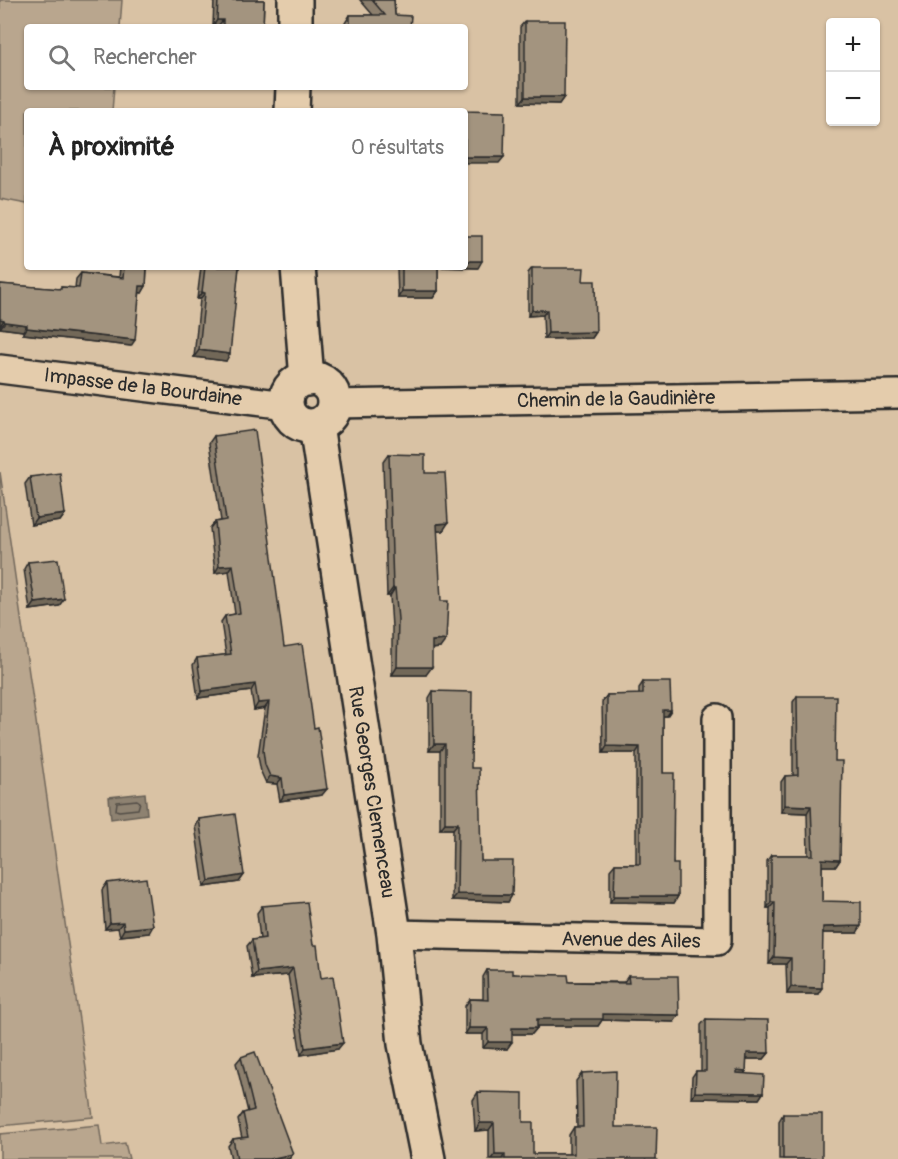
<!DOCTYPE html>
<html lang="fr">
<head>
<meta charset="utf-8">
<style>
  body { margin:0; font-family:Pangolin,sans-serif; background:#f2f2f2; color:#222 }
  .controls { position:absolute; right:18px; top:18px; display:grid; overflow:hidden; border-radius:6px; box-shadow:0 2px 4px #0004 }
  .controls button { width:54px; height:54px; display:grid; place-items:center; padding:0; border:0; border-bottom:2px solid #e0e0e0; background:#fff; color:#222; font:30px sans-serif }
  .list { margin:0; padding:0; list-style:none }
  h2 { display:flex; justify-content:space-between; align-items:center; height:78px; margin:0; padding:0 24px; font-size:26px }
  h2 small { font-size:20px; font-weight:400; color:#767676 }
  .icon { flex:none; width:33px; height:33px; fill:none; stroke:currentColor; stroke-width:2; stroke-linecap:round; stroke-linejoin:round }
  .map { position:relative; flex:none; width:898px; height:1159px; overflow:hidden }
  .search { position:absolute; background:#fff; box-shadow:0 2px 4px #0004; left:24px; top:24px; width:444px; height:66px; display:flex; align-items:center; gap:15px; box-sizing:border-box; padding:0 21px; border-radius:6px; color:#767676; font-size:22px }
  .panel { position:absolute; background:#fff; box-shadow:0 2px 4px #0004; left:24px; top:108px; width:444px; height:162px; border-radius:6px }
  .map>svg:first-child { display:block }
  .green { fill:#b9a68e; stroke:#72685c; stroke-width:1.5 }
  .water { fill:#8e8271; stroke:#665f55; stroke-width:1.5 }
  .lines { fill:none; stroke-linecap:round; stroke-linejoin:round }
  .shore { stroke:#534e47; stroke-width:1.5 }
  .minor-casing { stroke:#2b2b2b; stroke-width:32 }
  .tertiary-casing { stroke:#2b2b2b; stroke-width:38 }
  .minor { stroke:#e4ccac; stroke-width:27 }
  .tertiary { stroke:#e4ccac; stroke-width:33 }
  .wall { fill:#8c7f6d; stroke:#2b2b2b; stroke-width:1.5 }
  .shaded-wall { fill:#726859; stroke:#2b2b2b; stroke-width:1.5 }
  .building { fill:#a3947f; stroke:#2b2b2b; stroke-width:1.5 }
  .labels { text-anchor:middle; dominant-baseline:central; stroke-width:4.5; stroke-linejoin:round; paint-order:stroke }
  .street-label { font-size:20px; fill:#2b2b2b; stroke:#e4ccac }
</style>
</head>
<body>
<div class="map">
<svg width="898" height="1159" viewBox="0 0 898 1159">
  <rect width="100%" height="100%" fill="#d9c2a4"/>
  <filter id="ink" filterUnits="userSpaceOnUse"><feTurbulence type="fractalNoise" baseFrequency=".0167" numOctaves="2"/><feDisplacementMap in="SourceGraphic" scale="12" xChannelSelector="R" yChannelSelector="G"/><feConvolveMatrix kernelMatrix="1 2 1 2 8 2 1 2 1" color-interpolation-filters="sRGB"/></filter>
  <g filter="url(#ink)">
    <g class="green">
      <polygon points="0,0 122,0 120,27 27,27 27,87 114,87 112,111 27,111 27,204 0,199"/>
      <polygon points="0,472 93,1117 0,1126"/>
      <polygon points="99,1125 102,1146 125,1143 129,1159 0,1159 0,1134"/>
    </g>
    <polygon class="water" points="145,793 147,814 111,819 109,797"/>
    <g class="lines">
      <polygon class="shore" points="137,800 140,802 138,809 119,811 116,810 117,802"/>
      <g class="minor-casing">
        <g id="minor">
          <polyline points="0,369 286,405"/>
          <polyline points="333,404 898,394"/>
          <polyline points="394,934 717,941 717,718"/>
        </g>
      </g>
      <g class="tertiary-casing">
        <g id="tertiary">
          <polyline points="295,27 295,0"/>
          <polyline points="292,111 293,87"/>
          <polyline points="298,267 307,379"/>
          <circle cx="310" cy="402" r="24"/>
          <polyline points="316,426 394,934 405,1044 428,1159"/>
        </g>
      </g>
      <use href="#minor" class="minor"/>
      <use href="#tertiary" class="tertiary"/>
    </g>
    <g class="wall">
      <polygon points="214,0 264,0 263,27 218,27 213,26"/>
      <polygon points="360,0 394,0 395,15 410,27 344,27 345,23 350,15 373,15"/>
      <polygon points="525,21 564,97 559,104 520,103 520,27"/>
      <polygon points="120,267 147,267 146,286 142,293 140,292 131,346 23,334 23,331 0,328 0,284 59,289 61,287 75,288 76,279 81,273 119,277"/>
      <polygon points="201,267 239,267 226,361 194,357 200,299 197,299"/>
      <polygon points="397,267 465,267 478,268 438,267 438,291 433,298 398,298"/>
      <polygon points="532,268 583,281 596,332 592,338 544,339 543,315 528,316 528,273"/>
      <polygon points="214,436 284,647 322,795 280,801 277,784 266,783 261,772 258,756 265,708 254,710 251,691 198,698 193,665 197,658 226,655 221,622 225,616 235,614 229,571 215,573 210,528 215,522 221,521 209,443"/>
      <polygon points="389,454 425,473 443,531 437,531 440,648 432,649 426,675 392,675 392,627 390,596 387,596 383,462"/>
      <polygon points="30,477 65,514 60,521 31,525 25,484"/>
      <polygon points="28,562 59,606 30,610 24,569"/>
      <polygon points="643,682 671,710 667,716 663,716 663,773 673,864 678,896 674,903 610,902 610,870 615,864 636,864 636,753 603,753 602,702 607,695 639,695 639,688"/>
      <polygon points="433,691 471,768 481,861 512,895 508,902 452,900 453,829 440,829 440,751 429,751 429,698"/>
      <polygon points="797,696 835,761 840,860 836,866 822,866 822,901 857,933 822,933 818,994 787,994 786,964 769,964 770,908 767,908 767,861 771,855 808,855 807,813 781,812 781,782 785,776 793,776 793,702"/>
      <polygon points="199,819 244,875 239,882 204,887 195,826"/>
      <polygon points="107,883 149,933 120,936 118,928 105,929 102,890"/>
      <polygon points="262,906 313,945 338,1049 301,1055 288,975 252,978 247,946 252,940 260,939 257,913"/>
      <polygon points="487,970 569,982 624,982 628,976 674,1022 602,1020 598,1026 537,1026 537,1028 532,1034 512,1034 507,1049 483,1048 483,1034 465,1034 465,1006 470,999 483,999 483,977"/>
      <polygon points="706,1019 769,1053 764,1059 746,1059 746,1071 744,1073 763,1093 759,1099 691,1098 692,1077 696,1071 701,1071 701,1025"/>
      <polygon points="241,1057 293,1154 289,1159 231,1159 228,1146 233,1139 242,1138 238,1120 243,1113 248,1112 236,1063"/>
      <polygon points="582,1073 615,1127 656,1159 489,1159 489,1130 475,1131 473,1100 478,1092 523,1122 533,1154 569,1154 569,1135 574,1127 577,1127 576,1081"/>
      <polygon points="783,1114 822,1159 779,1159 779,1121"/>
    </g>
    <g class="shaded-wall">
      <polygon points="217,20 223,20 218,26 213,26"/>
      <polygon points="525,97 564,97 559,104 520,103"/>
      <polygon points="465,157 504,157 499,163 465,163"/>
      <polygon points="465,261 482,261 478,268 433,267 465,267"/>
      <polygon points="140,286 146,286 142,293 136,292"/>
      <polygon points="402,291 438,291 433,298 398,298"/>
      <polygon points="202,292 205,293 200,299 197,299"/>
      <polygon points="532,310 547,310 543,315 528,316"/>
      <polygon points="0,319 4,320 0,326"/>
      <polygon points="5,322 27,325 23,331 0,328"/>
      <polygon points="27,328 135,340 131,346 23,334"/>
      <polygon points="596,332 592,338 544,339 548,333"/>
      <polygon points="199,350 230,354 226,361 194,357"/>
      <polygon points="65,514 60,521 31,525 36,518"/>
      <polygon points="448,523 443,531 432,531 437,524"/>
      <polygon points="233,565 229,571 215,573 219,566"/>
      <polygon points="393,588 395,588 390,596 387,596"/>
      <polygon points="64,599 59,606 30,610 35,603"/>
      <polygon points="446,640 440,648 427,649 432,641"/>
      <polygon points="397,667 432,667 426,675 392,675"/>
      <polygon points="255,684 251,691 198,698 202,691"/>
      <polygon points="269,702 265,708 254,710 258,703"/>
      <polygon points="663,710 671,710 667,716 658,716"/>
      <polygon points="434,744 445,744 440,751 429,751"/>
      <polygon points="607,746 640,747 636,753 603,753"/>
      <polygon points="270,776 282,778 277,784 266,783"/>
      <polygon points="327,789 322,795 280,801 284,795"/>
      <polygon points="785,805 811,806 807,813 781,812"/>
      <polygon points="445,823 458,823 453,829 440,829"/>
      <polygon points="822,859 840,860 836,866 817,866"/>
      <polygon points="244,875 239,882 204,887 209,881"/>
      <polygon points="457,894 512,895 508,902 452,900"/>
      <polygon points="614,896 678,896 674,903 610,902"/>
      <polygon points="771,902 775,902 770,908 767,908"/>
      <polygon points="123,922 118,928 105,929 110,923"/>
      <polygon points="153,926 149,933 120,936 124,929"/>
      <polygon points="861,926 857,933 818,933 823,927"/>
      <polygon points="774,957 791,958 786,964 769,964"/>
      <polygon points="293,968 288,975 252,978 257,972"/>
      <polygon points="791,987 822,988 818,994 787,994"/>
      <polygon points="603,1014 679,1015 674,1022 602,1020 598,1026 532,1026 537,1019"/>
      <polygon points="469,1028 488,1028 483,1034 465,1034"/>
      <polygon points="512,1028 537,1028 532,1034 507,1034"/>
      <polygon points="488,1042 512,1042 507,1049 483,1048"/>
      <polygon points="343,1043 338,1049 301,1055 305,1048"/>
      <polygon points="747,1053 769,1053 764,1059 742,1059"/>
      <polygon points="737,1070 746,1071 742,1077 733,1076"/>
      <polygon points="695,1092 763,1093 759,1099 691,1098"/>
      <polygon points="480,1123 494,1123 489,1130 475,1131"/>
      <polygon points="293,1154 289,1159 269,1159"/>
      <polygon points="495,1154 505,1154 502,1159 491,1159"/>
    </g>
    <g class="building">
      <polygon points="218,0 264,0 263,27 223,27 223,20 217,20"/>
      <polygon points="372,0 394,0 395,15 411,16 410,27 350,27 350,15 385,15"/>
      <polygon points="525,21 565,21 564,97 525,97"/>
      <polygon points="463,111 505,112 504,157 465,157 465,111"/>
      <rect x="465" y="236" width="17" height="25"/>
      <polygon points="124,267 147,267 146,286 140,286 135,340 27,328 27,325 5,322 4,320 0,319 0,284 61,289 61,287 79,288 81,273 123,278"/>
      <polygon points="205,267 239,267 230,354 199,350 205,293 202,292"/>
      <rect x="402" y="267" width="36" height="24"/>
      <polygon points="532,268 584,268 583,281 595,281 596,332 548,333 547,310 532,310"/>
      <polygon points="255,430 284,647 302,644 314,728 318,727 327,789 284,795 282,778 270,776 265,765 263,750 269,702 258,703 255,684 202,691 197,658 231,654 225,616 240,613 233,565 219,566 215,522 226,520 214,436"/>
      <polygon points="389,454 425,455 425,473 445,473 448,523 437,524 441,601 448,601 446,640 432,641 432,667 397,667 398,619 395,588 393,588"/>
      <polygon points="60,473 65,514 36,518 30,477"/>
      <polygon points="58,559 64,599 35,603 28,562"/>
      <polygon points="643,682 670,682 671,710 663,710 663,773 674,773 673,864 678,864 678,896 614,896 615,864 640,864 640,747 607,746 607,695 643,694"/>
      <polygon points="433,691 472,692 471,768 479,768 481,861 513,861 512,895 457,894 458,823 445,823 445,744 434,744"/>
      <polygon points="797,696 836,696 835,761 842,761 840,860 822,859 822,901 861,902 861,926 823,927 822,988 791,987 791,958 774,957 775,902 771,902 771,855 813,855 811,806 785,805 785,776 798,775"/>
      <polygon points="235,814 244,875 209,881 199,819"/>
      <polygon points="146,878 153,926 124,929 123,922 110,923 107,883"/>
      <polygon points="307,902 313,945 317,945 321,978 333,976 343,1043 305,1048 293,968 257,972 252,940 265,938 262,906"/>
      <polygon points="487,970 512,970 512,974 568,975 569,982 629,983 628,976 678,976 679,1015 603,1014 603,1019 537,1019 537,1028 512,1028 512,1042 488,1042 488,1028 469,1028 470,999 488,1000"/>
      <polygon points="706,1019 768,1020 769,1053 747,1053 746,1071 737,1070 737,1073 764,1075 763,1093 695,1092 696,1071 706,1071"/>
      <polygon points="255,1052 293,1154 269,1159 237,1159 233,1139 248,1137 243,1113 254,1110 241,1057"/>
      <polygon points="616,1071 615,1127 657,1127 656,1159 505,1159 505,1154 495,1154 494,1123 480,1123 478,1092 523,1093 523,1122 533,1122 533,1154 574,1154 574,1127 583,1127 582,1073"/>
      <rect x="783" y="1114" width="39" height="45"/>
    </g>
  </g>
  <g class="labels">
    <g class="street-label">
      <text transform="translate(143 387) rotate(7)">Impasse de la Bourdaine</text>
      <text transform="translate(616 399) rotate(-1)">Chemin de la Gaudinière</text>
      <text transform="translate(372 792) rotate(81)">Rue Georges Clemenceau</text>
      <text transform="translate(631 940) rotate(1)">Avenue des Ailes</text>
    </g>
  </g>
</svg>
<div class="controls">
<button>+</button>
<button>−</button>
</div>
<div class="search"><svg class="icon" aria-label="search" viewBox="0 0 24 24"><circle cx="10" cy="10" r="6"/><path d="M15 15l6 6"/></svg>Rechercher</div>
<section class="panel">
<h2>À proximité<small>0 résultats</small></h2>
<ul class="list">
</ul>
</section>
</div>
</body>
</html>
